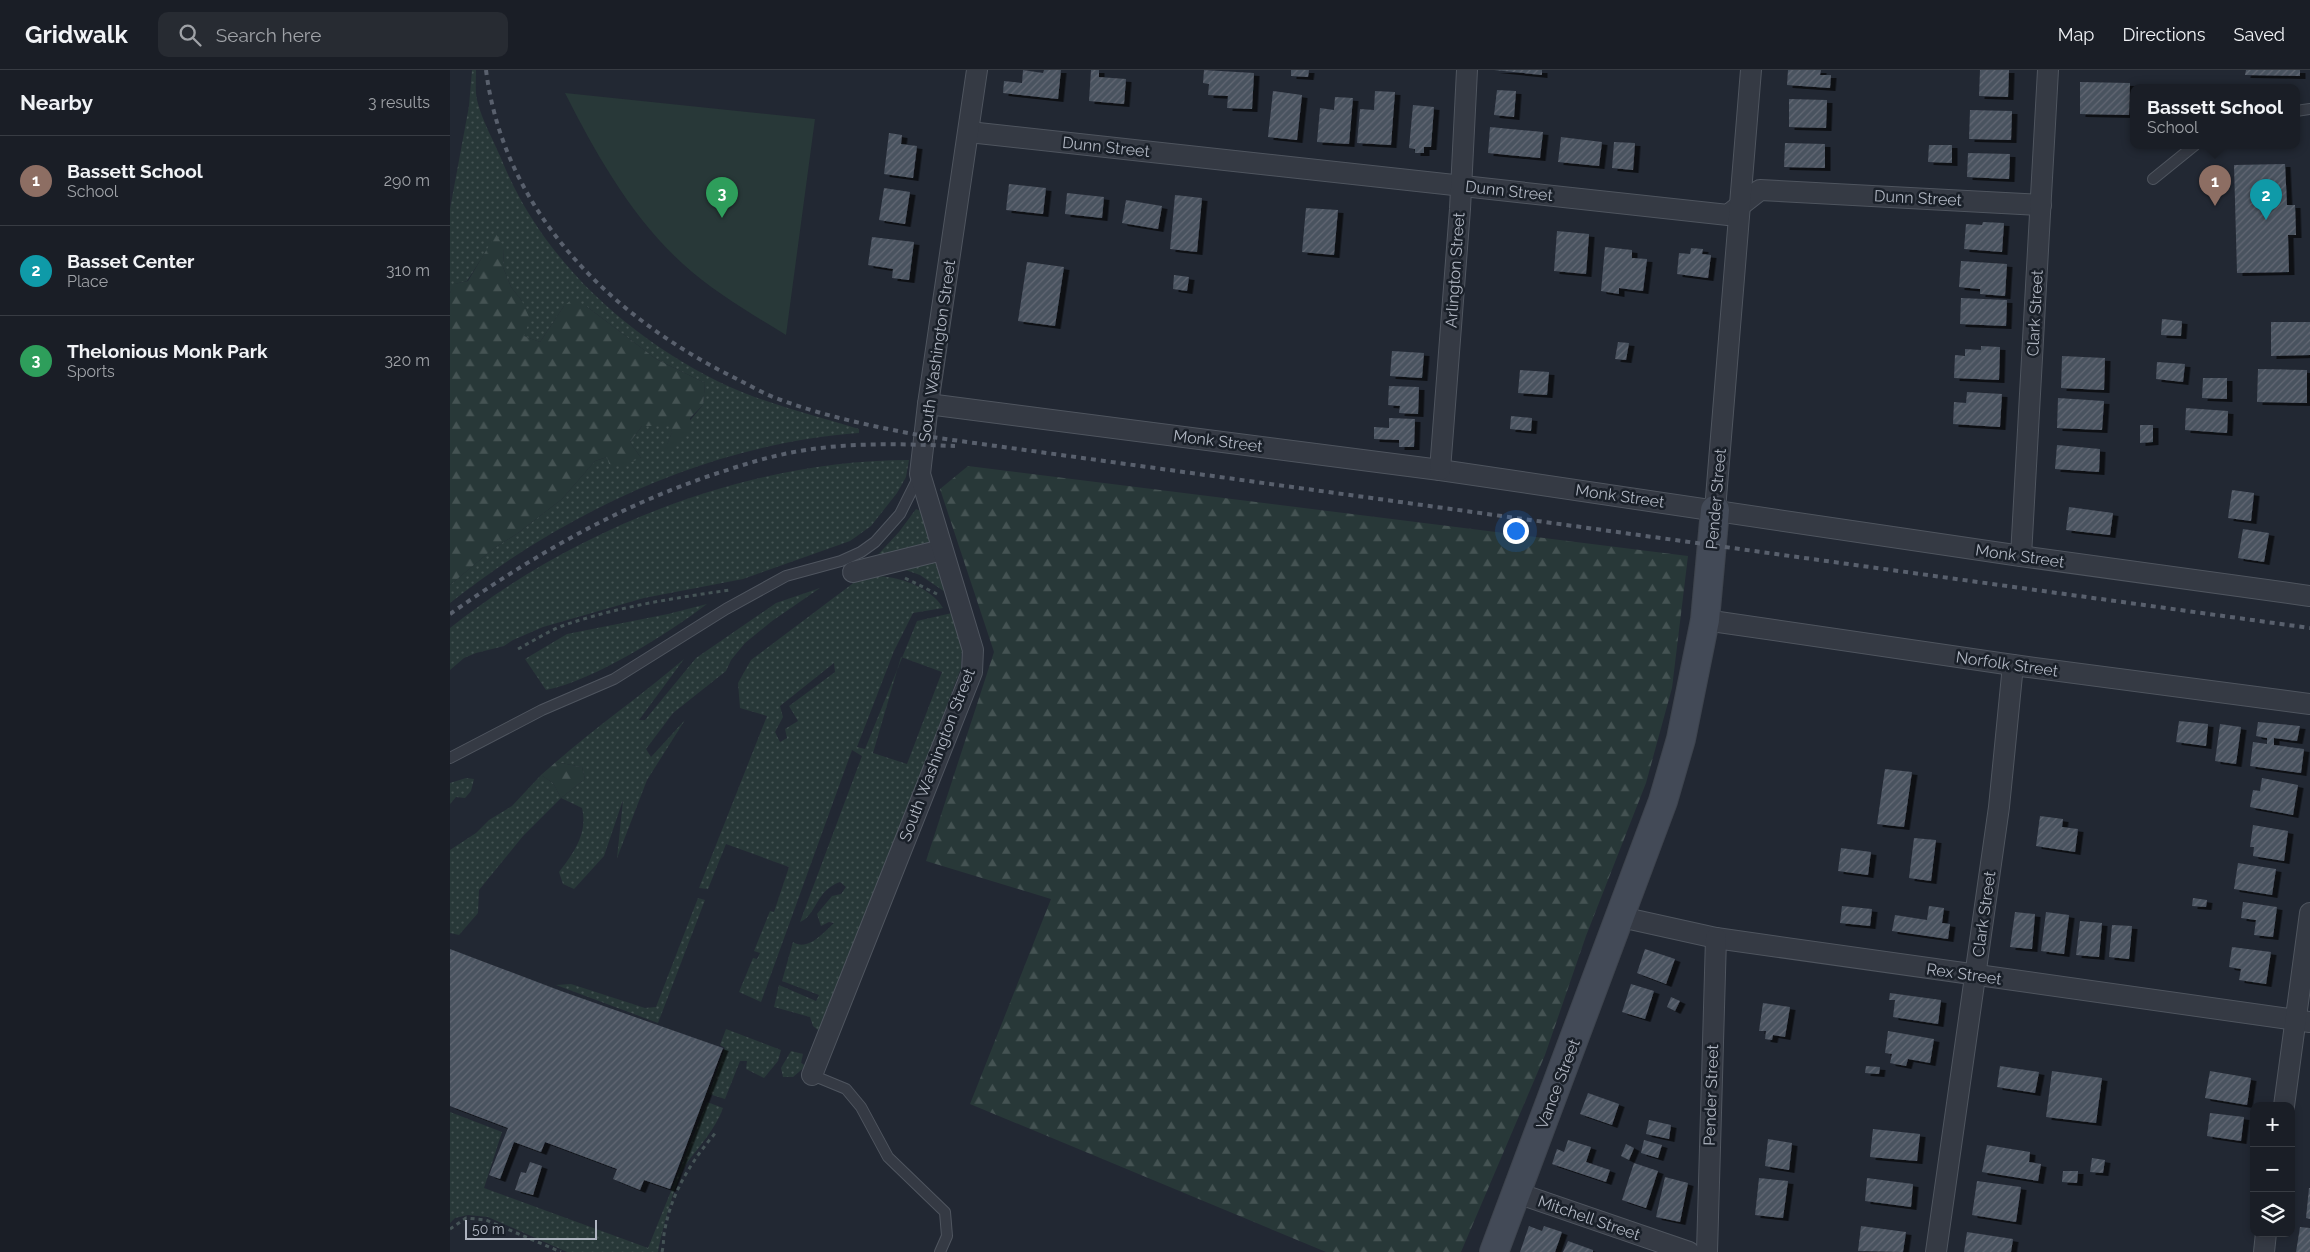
<!DOCTYPE html>
<html lang="en">
<head>
<meta charset="utf-8">
<style>
  body { margin:0; font-family:Raleway,sans-serif; background:#272b32; color:#f1f3f6 }
  .controls { position:absolute; right:15px; bottom:15px; display:grid; overflow:hidden; border-radius:10px; box-shadow:0 2px 8px #0003 }
  .controls button { width:45px; height:45px; display:grid; place-items:center; padding:0; border:0; border-bottom:1px solid #383c43; background:#1a1e26; color:#f1f3f6; font:25px sans-serif }
  .scale { position:absolute; left:15px; bottom:12px; width:132px; box-sizing:border-box; padding-left:5px; border:2px solid #afb5c1; border-top:0; font-size:14px; line-height:18px; white-space:nowrap; color:#afb5c1; -webkit-text-stroke:4px #1a2029; paint-order:stroke }
  .you { position:absolute; left:1065px; top:460px; width:18px; height:18px; margin:-12px; border:4px solid #fff; border-radius:50%; background:#1a73e8; box-shadow:0 0 0 8px #1a73e833 }
  .badge { display:grid; place-items:center; width:32px; height:32px; border-radius:50%; background:#0f766e; color:#fff; font-size:16px; font-weight:700 }
  .pin { position:absolute; translate:-50% -41px; filter:drop-shadow(0 1px 2px #0008) }
  .pin::after { content:''; position:absolute; top:26px; width:18px; height:15px; background:inherit; clip-path:polygon(0 0,100% 0,50% 100%) }
  .popup { position:absolute; left:1680px; top:14px; width:170px; height:65px; box-sizing:border-box; display:grid; place-content:center; border-radius:10px; background:#1a1e26; filter:drop-shadow(0 1px 4px #0005); font-size:16px; white-space:nowrap; color:#9fa2a7 }
  .popup b { font-size:19px; color:#f1f3f6 }
  .popup::after { content:''; position:absolute; left:50%; top:100%; margin-left:-10px; border:10px solid transparent; border-top-color:#1a1e26 }
  .list { margin:0; padding:0; list-style:none }
  h2 { display:flex; justify-content:space-between; align-items:center; height:65px; margin:0; padding:0 20px; font-size:21px }
  h2 small { font-size:16px; font-weight:400; color:#9fa2a7 }
  .list li { display:grid; grid-template-columns:32px 1fr auto; gap:15px; align-items:center; box-sizing:border-box; height:90px; padding:0 20px; border-top:1px solid #383c43 }
  .list b { display:block; font-size:19px; white-space:nowrap }
  .list p { margin:0; font-size:16px; white-space:nowrap; color:#9fa2a7 }
  .list em { font-size:16px; font-style:normal; color:#9fa2a7 }
  .icon { flex:none; width:28px; height:28px; fill:none; stroke:currentColor; stroke-width:2; stroke-linecap:round; stroke-linejoin:round }
  .map { position:relative; flex:none; width:1860px; height:1182px; overflow:hidden }
  header { display:flex; align-items:center; gap:30px; box-sizing:border-box; height:70px; padding:0 25px; background:#1a1e26; border-bottom:1px solid #383c43 }
  header strong { font-size:24px }
  nav { display:flex; gap:28px; margin-inline-start:auto; font-size:18px }
  .search { width:350px; height:45px; background:#272b32; display:flex; align-items:center; gap:12px; box-sizing:border-box; padding:0 18px; border-radius:10px; color:#9fa2a7; font-size:19px }
  main { display:flex }
  aside { flex:1; background:#1a1e26 }
  .map>svg:first-child { display:block }
  .grass { fill:url(#grass-dots); fill-rule:evenodd }
  .forest { fill:url(#forest-firs) }
  .park { fill:#283838 }
  .building { fill:url(#building-hatch); filter:url(#shadow) }
  .lines { fill:none; stroke-linecap:round; stroke-linejoin:round }
  .lane-casing { stroke:#4f555f; stroke-width:12 }
  .street-casing { stroke:#4f555f; stroke-width:22 }
  .secondary-casing { stroke:#3e444e; stroke-width:30 }
  .path { stroke:#455356; stroke-width:3; stroke-dasharray:4 4; stroke-linecap:butt }
  .lane { stroke:#353a44; stroke-width:10 }
  .street { stroke:#353a44; stroke-width:20 }
  .secondary { stroke:#434a57; stroke-width:28 }
  .rail { stroke:#59606d; stroke-width:4; stroke-dasharray:5 5; stroke-linecap:butt }
  .labels { text-anchor:middle; dominant-baseline:central; stroke-width:5; stroke-linejoin:round; paint-order:stroke }
  .street-label { font-size:16px; fill:#afb5c1; stroke:#1a2029 }
</style>
</head>
<body>
<header>
<strong>Gridwalk</strong>
<div class="search"><svg class="icon" aria-label="search" viewBox="0 0 24 24"><circle cx="10" cy="10" r="6"/><path d="M15 15l6 6"/></svg>Search here</div>
<nav><a>Map</a><a>Directions</a><a>Saved</a></nav>
</header>
<main>
<aside>
<h2>Nearby<small>3 results</small></h2>
<ul class="list">
<li><span class="badge" style="background:#8d6e63">1</span><div><b>Bassett School</b><p>School</p></div><em>290 m</em></li>
<li><span class="badge" style="background:#0f9aa8">2</span><div><b>Basset Center</b><p>Place</p></div><em>310 m</em></li>
<li><span class="badge" style="background:#2e9e5b">3</span><div><b>Thelonious Monk Park</b><p>Sports</p></div><em>320 m</em></li>
</ul>
</aside>
<div class="map">
<svg width="1860" height="1182" viewBox="0 0 1860 1182">
  <defs>
    <pattern id="grass-dots" width="8" height="8" patternUnits="userSpaceOnUse" patternTransform="scale(1.25)"><rect width="8" height="8" fill="#283838"/><path d="M2 2h.1M6 6h.1" fill="none" stroke="#455353" stroke-width="1.8" stroke-linecap="round"/></pattern>
    <pattern id="forest-firs" width="22" height="20" patternUnits="userSpaceOnUse" patternTransform="scale(1.25)"><rect width="22" height="20" fill="#283838"/><path d="M5 1l3.5 6h-7zM16 11l3.5 6h-7z" fill="#455353"/></pattern>
    <pattern id="building-hatch" width="6" height="6" patternUnits="userSpaceOnUse" patternTransform="scale(1.25)"><rect width="6" height="6" fill="#4a525f"/><path d="M-1 1l2-2M0 6l6-6M5 7l2-2" fill="none" stroke="#626974"/></pattern>
    <filter id="shadow"><feDropShadow dx="5.5" dy="3" stdDeviation="0" flood-color="#0009"/></filter>
  </defs>
  <rect width="100%" height="100%" fill="#222833"/>
  <g class="grass">
    <path d="M22,0H26C26,10 25,21 27,30C32,51 45,73 53,93C94,193 183,272 280,317C321,335 366,346 409,359V363C260,374 116,441 0,533V515L43,479L68,463L112,429L145,391L157,387L191,388L180,372L192,356L223,355L221,365L215,380L253,335L255,313L206,289L136,236H114L90,272L73,266L72,231L61,217L53,197L54,178L37,180L17,211L5,214L0,223V139L19,36Z"/>
    <path d="M459,390L456,407L447,423L421,456L400,471L293,509L194,528L93,557L63,570L54,576L26,583L14,588L0,600V558C126,458 297,390 459,390Z"/>
    <polygon points="466,439 471,441 480,473 422,491 449,462"/>
    <polygon points="487,489 498,524 470,505 450,498"/>
    <path d="M425,506C448,506 481,517 493,538L463,543L444,581L407,677L415,679L467,551L502,543L512,578L511,598L385,932L376,954L368,960L363,956L360,947L324,937L329,915L366,931L369,925L332,911L343,872C358,882 374,862 384,853L379,852L371,856L367,844L382,826L391,824L396,817L390,812C365,821 367,845 350,852L412,686L402,680L311,932L289,922L303,888L307,889L310,883L304,881L320,841L324,842L339,797L276,774L258,819L249,818L317,646L290,638L288,613L301,590L410,508ZM451,587L492,602L457,694L423,683ZM384,593L385,602L339,636L348,651L335,659L337,668L330,672L325,662L333,647L330,636Z"/>
    <path d="M370,518L322,551L295,573L281,590L276,601L223,643L196,679L201,687L235,650L197,710L167,788L173,730L154,786L124,819L113,814L109,802C124,783 138,763 132,738L111,728L73,766L29,820L28,843L9,865L0,863V780L26,763L39,750L62,736L91,705L103,713L111,728L135,709L132,697L106,692C147,656 192,625 234,589L189,650H195L246,588L326,533Z"/>
    <path d="M257,534C217,564 145,610 96,620L75,589L117,564L218,544Z"/>
    <polygon points="16,708 24,709 21,721 15,728 6,727 0,734 0,713"/>
    <polygon points="248,828 255,830 208,953 106,915 121,914 195,938 206,937"/>
    <polygon points="276,959 331,980 328,991 314,1008 296,999 297,991 290,991 275,1029 259,1024 275,978 270,975"/>
    <polygon points="341,981 353,984 351,993 356,996 343,1007 333,1007 331,998"/>
    <path d="M257,1032L273,1038C265,1060 250,1075 237,1093C226,1107 211,1164 208,1182H117L38,1147L18,1145L5,1148L0,1153V1042L52,1062L34,1118L198,1178Z"/>
  </g>
  <g class="forest">
    <polygon points="46,164 54,178 53,197 61,217 72,231 80,249 74,266 90,272 114,236 121,230 136,236 206,289 255,313 253,335 240,348 240,362 226,376 214,381 221,365 222,356 192,356 180,372 191,388 172,396 159,394 157,387 145,391 112,429 68,463 43,479 0,515 0,223 4,214 18,211"/>
    <polygon points="518,396 1238,486 1222,618 1196,713 1136,866 1095,985 1011,1182 876,1182 520,1034 601,829 476,791 544,582 490,419"/>
    <polygon points="106,692 132,697 135,709 111,728 103,713 91,705"/>
  </g>
  <path class="park" d="M115,23L365,49L336,265C300,243 264,222 233,194C182,148 146,84 115,23Z"/>
  <g class="building">
    <polygon points="573,0 593,3 594,0 611,0 608,29 553,23 554,11 572,13"/>
    <polygon points="641,0 649,0 649,7 676,9 674,34 639,31"/>
    <polygon points="754,0 804,3 802,39 777,38 778,26 758,25 759,14 753,13"/>
    <polygon points="841,0 859,0 858,7 841,6"/>
    <polygon points="1044,0 1092,0 1092,5"/>
    <polygon points="1338,0 1371,0 1370,5 1381,5 1380,18 1337,15"/>
    <polygon points="1530,0 1559,0 1558,27 1529,26"/>
    <polygon points="1796,0 1850,0 1850,6 1795,5"/>
    <polygon points="1630,12 1680,13 1679,45 1630,44"/>
    <polygon points="1047,20 1066,21 1064,47 1044,45"/>
    <polygon points="823,21 852,25 847,70 818,67"/>
    <polygon points="925,21 945,22 941,75 907,73 910,39 924,40"/>
    <polygon points="885,27 903,28 899,74 867,72 870,38 884,40"/>
    <polygon points="1339,29 1377,30 1376,58 1339,57"/>
    <polygon points="963,35 984,37 981,77 974,77 974,83 965,83 965,79 959,78"/>
    <polygon points="1520,40 1562,41 1561,70 1519,69"/>
    <polygon points="1040,57 1093,62 1090,88 1038,83"/>
    <polygon points="439,63 452,65 451,74 467,76 463,108 434,104"/>
    <polygon points="1111,67 1152,72 1149,96 1108,92"/>
    <polygon points="1164,72 1185,73 1183,100 1162,98"/>
    <polygon points="1335,73 1375,74 1375,98 1334,97"/>
    <polygon points="1479,75 1502,75 1502,93 1478,92"/>
    <polygon points="1518,83 1560,84 1559,109 1517,107"/>
    <polygon points="1835,94 1837,135 1845,135 1846,165 1838,165 1839,202 1787,203 1784,95"/>
    <polygon points="559,114 596,118 593,144 556,140"/>
    <polygon points="434,118 460,122 455,154 429,150"/>
    <polygon points="617,123 654,127 652,148 615,144"/>
    <polygon points="725,125 752,128 747,182 720,179"/>
    <polygon points="676,130 712,136 708,159 672,153"/>
    <polygon points="856,138 888,140 884,185 852,182"/>
    <polygon points="1533,152 1554,153 1552,182 1514,179 1516,154 1532,155"/>
    <polygon points="1107,161 1139,164 1136,204 1104,201"/>
    <polygon points="422,167 464,172 459,210 442,208 443,199 418,195"/>
    <polygon points="1155,177 1182,180 1182,188 1197,189 1193,221 1169,218 1169,224 1151,221"/>
    <polygon points="1241,178 1253,179 1252,184 1261,185 1258,208 1227,204 1229,183 1240,184"/>
    <polygon points="1511,191 1557,194 1555,226 1530,224 1530,219 1509,217"/>
    <polygon points="577,192 614,197 605,256 568,251"/>
    <polygon points="724,205 739,207 737,221 723,219"/>
    <polygon points="1511,228 1557,230 1556,256 1510,254"/>
    <polygon points="1712,249 1732,251 1731,266 1711,265"/>
    <polygon points="1821,252 1860,252 1860,285 1821,286"/>
    <polygon points="1168,272 1179,273 1176,290 1165,289"/>
    <polygon points="1531,276 1550,277 1549,310 1504,308 1505,285 1515,286 1515,279 1531,280"/>
    <polygon points="942,281 974,283 972,308 940,306"/>
    <polygon points="1612,286 1655,288 1654,320 1611,318"/>
    <polygon points="1707,292 1735,294 1733,312 1706,309"/>
    <polygon points="1808,299 1857,300 1857,333 1807,332"/>
    <polygon points="1070,300 1099,302 1097,325 1068,323"/>
    <polygon points="1753,308 1777,308 1777,329 1752,328"/>
    <polygon points="939,316 969,317 968,344 949,343 950,336 938,335"/>
    <polygon points="1517,322 1552,324 1550,357 1503,354 1504,332 1516,333"/>
    <polygon points="1608,328 1654,331 1652,360 1607,358"/>
    <polygon points="1736,338 1778,341 1777,363 1735,360"/>
    <polygon points="1061,346 1082,348 1081,361 1060,359"/>
    <polygon points="939,348 965,349 964,377 949,377 949,370 924,369 924,357 939,358"/>
    <polygon points="1690,355 1703,355 1703,372 1690,373"/>
    <polygon points="1607,375 1650,379 1649,402 1605,399"/>
    <polygon points="1782,420 1804,423 1801,451 1778,448"/>
    <polygon points="1619,437 1663,443 1660,465 1616,460"/>
    <polygon points="1793,459 1819,463 1814,492 1788,488"/>
    <polygon points="1729,651 1758,654 1756,676 1726,672"/>
    <polygon points="1808,652 1850,656 1847,671 1824,668 1824,675 1854,679 1851,703 1800,696 1803,672 1817,674 1817,668 1806,666"/>
    <polygon points="1770,654 1791,657 1786,694 1765,691"/>
    <polygon points="1435,699 1462,702 1454,757 1427,754"/>
    <polygon points="1812,708 1848,715 1843,745 1800,737 1803,720 1810,721"/>
    <polygon points="1590,746 1613,749 1612,757 1628,759 1625,782 1586,776"/>
    <polygon points="1803,755 1838,761 1834,791 1803,786 1804,777 1800,777"/>
    <polygon points="1464,768 1486,770 1481,811 1459,808"/>
    <polygon points="1391,778 1421,782 1418,805 1388,801"/>
    <polygon points="1788,793 1826,799 1822,825 1784,819"/>
    <polygon points="1743,828 1757,830 1756,837 1742,836"/>
    <polygon points="1793,832 1827,837 1823,867 1804,865 1806,850 1791,848"/>
    <polygon points="1392,836 1422,839 1420,856 1390,853"/>
    <polygon points="1479,836 1494,838 1492,853 1500,854 1498,869 1442,861 1445,845 1477,850"/>
    <polygon points="1565,842 1585,844 1582,879 1560,877"/>
    <polygon points="1596,842 1619,845 1614,884 1591,881"/>
    <polygon points="1630,851 1652,853 1649,887 1626,885"/>
    <polygon points="1662,855 1682,856 1679,889 1659,887"/>
    <polygon points="1782,877 1821,882 1816,914 1789,910 1791,899 1779,897"/>
    <polygon points="0,879 111,921 273,978 220,1119 194,1110 190,1120 163,1109 167,1099 95,1072 91,1082 64,1072 50,1109 39,1105 58,1058 0,1036"/>
    <polygon points="1195,879 1225,889 1216,914 1187,903"/>
    <polygon points="1181,914 1204,921 1195,949 1172,942"/>
    <polygon points="1440,923 1491,930 1488,954 1443,947 1445,930 1439,930"/>
    <polygon points="1221,927 1230,931 1225,941 1217,937"/>
    <polygon points="1313,933 1340,937 1335,967 1323,965 1322,970 1315,969 1316,961 1309,961"/>
    <polygon points="1438,961 1484,969 1480,993 1458,989 1456,996 1440,993 1442,984 1435,983"/>
    <polygon points="1416,996 1430,997 1429,1004 1415,1003"/>
    <polygon points="1550,996 1589,1002 1585,1023 1547,1017"/>
    <polygon points="1602,1001 1652,1008 1646,1053 1596,1047"/>
    <polygon points="1760,1001 1801,1008 1797,1035 1755,1028"/>
    <polygon points="1138,1023 1169,1034 1162,1055 1130,1044"/>
    <polygon points="1760,1043 1794,1047 1791,1071 1757,1066"/>
    <polygon points="1199,1050 1221,1055 1219,1069 1196,1064"/>
    <polygon points="1423,1059 1470,1064 1467,1091 1420,1087"/>
    <polygon points="1318,1069 1342,1073 1339,1100 1315,1096"/>
    <polygon points="1118,1070 1141,1077 1136,1092 1160,1100 1156,1112 1102,1094 1107,1079 1114,1082"/>
    <polygon points="1194,1070 1212,1075 1208,1088 1191,1083"/>
    <polygon points="1176,1074 1184,1078 1179,1090 1171,1086"/>
    <polygon points="1537,1075 1580,1082 1579,1092 1591,1094 1588,1111 1532,1102"/>
    <polygon points="1642,1088 1655,1090 1653,1103 1640,1102"/>
    <polygon points="80,1092 92,1096 83,1125 65,1120 71,1102 76,1103"/>
    <polygon points="1184,1093 1208,1101 1196,1138 1172,1130"/>
    <polygon points="1613,1101 1628,1101 1627,1113 1612,1112"/>
    <polygon points="1215,1107 1238,1113 1230,1152 1206,1147"/>
    <polygon points="1309,1108 1338,1111 1333,1148 1305,1145"/>
    <polygon points="1417,1108 1463,1114 1461,1137 1415,1131"/>
    <polygon points="1527,1111 1571,1117 1566,1152 1522,1145"/>
    <polygon points="1859,1118 1860,1118 1860,1149 1856,1148"/>
    <polygon points="1079,1156 1092,1161 1094,1156 1112,1162 1105,1182 1070,1182"/>
    <polygon points="1411,1156 1456,1162 1453,1182 1408,1181"/>
    <polygon points="1850,1157 1860,1158 1860,1182 1846,1182"/>
    <polygon points="1517,1162 1563,1169 1561,1182 1514,1182"/>
    <polygon points="1118,1171 1143,1180 1143,1182 1113,1182"/>
  </g>
  <g class="lines">
    <g class="lane-casing">
      <g id="lane">
        <polyline points="1846,41 1860,39"/>
        <polyline points="1703,109 1745,75"/>
        <polyline points="0,688 92,640 164,609 276,539 336,506 391,491 411,482 425,472 450,444 469,406"/>
        <polyline points="362,1005 396,1019 411,1037 438,1087 495,1142 497,1166 490,1182"/>
      </g>
    </g>
    <g class="street-casing">
      <g id="street">
        <polyline points="519,62 1278,145 1310,120 1591,135"/>
        <polyline points="478,334 990,400 1571,486 1860,526"/>
        <polyline points="990,400 1010,139 1017,0"/>
        <polyline points="1265,440 1301,0"/>
        <polyline points="1571,486 1598,0"/>
        <polyline points="403,502 492,480"/>
        <polyline points="1255,550 1563,595 1860,634"/>
        <polyline points="1171,847 1266,868 1860,952"/>
        <polyline points="362,1005 522,602 523,580 470,404 478,334 527,0"/>
        <polyline points="1834,1036 1860,843"/>
        <polyline points="1067,1123 1239,1182"/>
        <polyline points="1257,1182 1266,868"/>
        <polyline points="1486,1182 1549,737 1563,595"/>
        <polyline points="1814,1182 1816,1163"/>
      </g>
    </g>
    <g class="secondary-casing">
      <polyline id="secondary" points="1044,1182 1213,731 1231,669 1255,550 1265,440"/>
    </g>
    <g class="path">
      <polyline points="455,508 487,524"/>
      <path d="M68,579C83,571 97,562 112,556C166,537 224,528 280,520"/>
      <polyline points="0,1159 16,1148 36,1150 111,1182"/>
      <path d="M212,1182C214,1174 213,1167 215,1159C222,1121 243,1089 267,1061"/>
    </g>
    <use href="#lane" class="lane"/>
    <use href="#street" class="street"/>
    <use href="#secondary" class="secondary"/>
    <g class="rail">
      <path d="M36,0C54,143 162,248 287,309C301,316 316,325 331,330C377,347 426,357 474,366L1860,558"/>
      <path d="M0,544C81,487 165,438 259,406C289,396 319,386 350,381C402,372 453,374 505,376"/>
    </g>
  </g>
  <g class="labels">
    <g class="street-label">
      <text transform="translate(656 77) rotate(6)">Dunn Street</text>
      <text transform="translate(1059 121) rotate(6)">Dunn Street</text>
      <text transform="translate(1468 128) rotate(3)">Dunn Street</text>
      <text transform="translate(1005 200) rotate(-86)">Arlington Street</text>
      <text transform="translate(1585 243) rotate(-87)">Clark Street</text>
      <text transform="translate(487 281) rotate(-82)">South Washington Street</text>
      <text transform="translate(768 371) rotate(7)">Monk Street</text>
      <text transform="translate(1170 426) rotate(8)">Monk Street</text>
      <text transform="translate(1266 429) rotate(-85)">Pender Street</text>
      <text transform="translate(1570 486) rotate(8)">Monk Street</text>
      <text transform="translate(1557 594) rotate(8)">Norfolk Street</text>
      <text transform="translate(487 685) rotate(-69)">South Washington Street</text>
      <text transform="translate(1534 844) rotate(-82)">Clark Street</text>
      <text transform="translate(1514 904) rotate(8)">Rex Street</text>
      <text transform="translate(1108 1014) rotate(-69)">Vance Street</text>
      <text transform="translate(1261 1025) rotate(-88)">Pender Street</text>
      <text transform="translate(1139 1148) rotate(19)">Mitchell Street</text>
    </g>
  </g>
</svg>
<div class="controls">
<button>+</button>
<button>−</button>
<button><svg class="icon" aria-label="layers" viewBox="0 0 24 24"><path d="M12 4l9 5-9 5-9-5zM3 14l9 5 9-5"/></svg></button>
</div>
<div class="scale">50 m</div>
<div class="you"></div>
<div class="pin badge" style="left:1765px;top:136px;background:#8d6e63">1</div>
<div class="popup"><b>Bassett School</b>School</div>
<div class="pin badge" style="left:1816px;top:150px;background:#0f9aa8">2</div>
<div class="pin badge" style="left:272px;top:148px;background:#2e9e5b">3</div>
</div>
</main>
</body>
</html>
